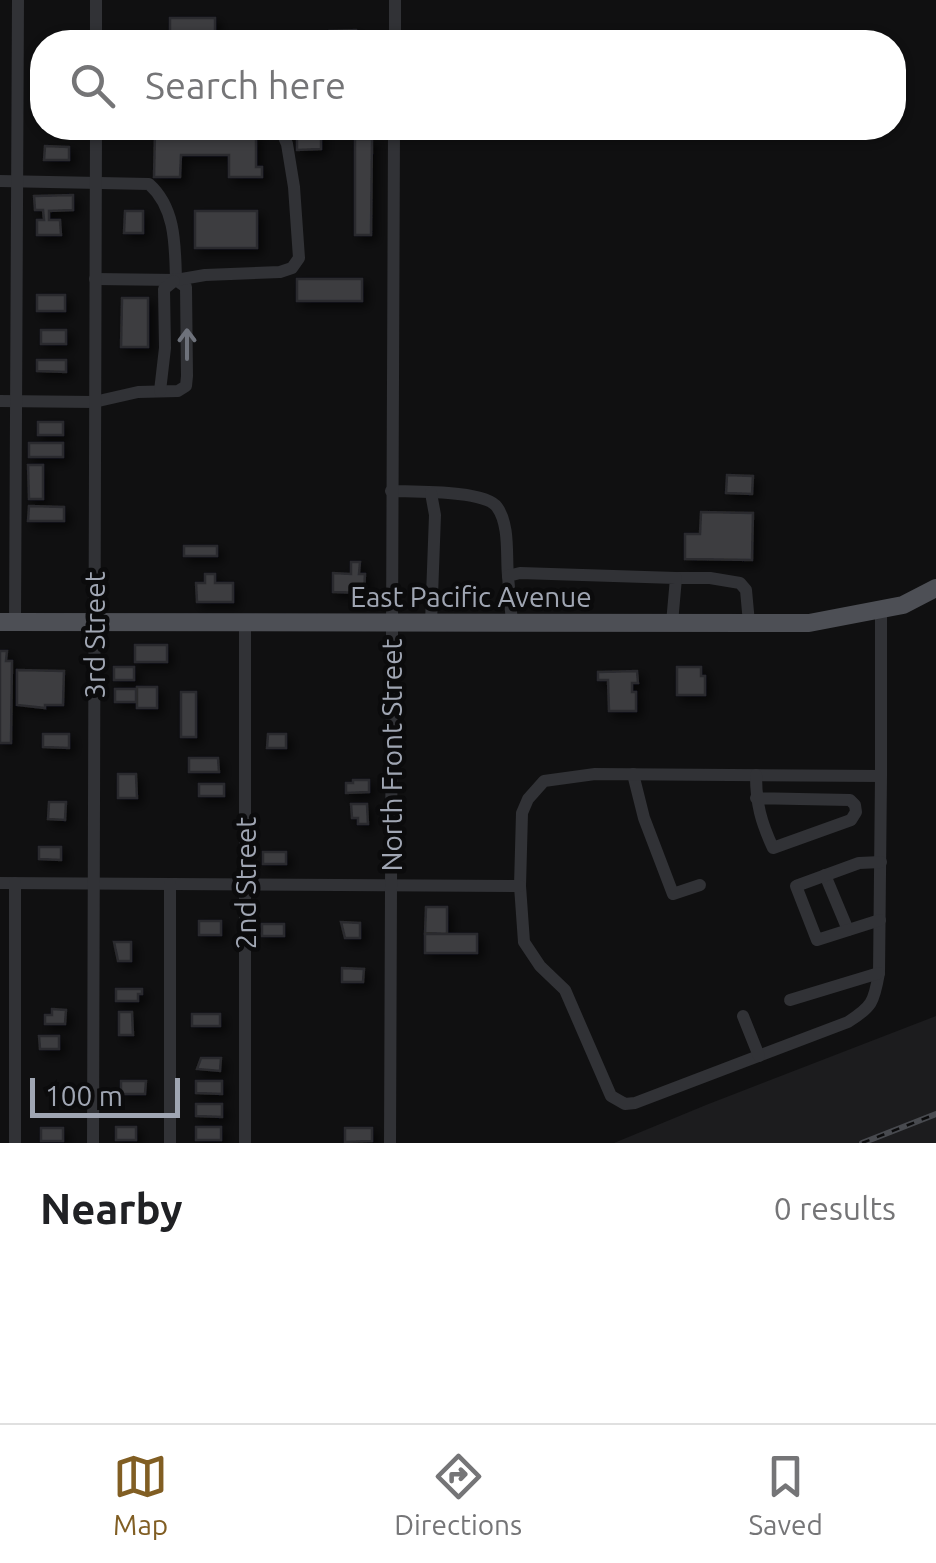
<!DOCTYPE html>
<html lang="en">
<head>
<meta charset="utf-8">
<style>
  body { margin:0; font-family:Ubuntu,sans-serif; background:#f6f6f6; color:#202124 }
  .scale { position:absolute; left:30px; bottom:25px; width:150px; box-sizing:border-box; padding-left:10px; border:5px solid #a0a6b3; border-top:0; font-size:28px; line-height:35px; white-space:nowrap; color:#a0a6b3; -webkit-text-stroke:8px #0b0b0c; paint-order:stroke }
  .list { margin:0; padding:0; list-style:none }
  h2 { display:flex; justify-content:space-between; align-items:center; height:130px; margin:0; padding:0 40px; font-size:42px }
  h2 small { font-size:32px; font-weight:400; color:#757577 }
  .icon { flex:none; width:55px; height:55px; fill:none; stroke:currentColor; stroke-width:2; stroke-linecap:round; stroke-linejoin:round }
  .map { position:relative; flex:none; width:936px; height:1143px; overflow:hidden }
  .search { position:absolute; background:#fff; box-shadow:0 2px 8px #0004; left:30px; right:30px; top:30px; height:110px; display:flex; align-items:center; gap:25px; box-sizing:border-box; padding:0 35px; border-radius:40px; color:#757577; font-size:38px }
  .sheet { height:280px; background:#fff }
  nav { display:flex; justify-content:space-around; align-items:center; box-sizing:border-box; height:140px; border-top:2px solid #e0e0e0; background:#fff; font-size:28px; color:#757577 }
  nav a { display:grid; justify-items:center; gap:5px }
  nav .on { color:#815e23 }
  .map>svg:first-child { display:block }
  .built { fill:#1c1c1e }
  .building { fill:#3c3d41; stroke:#2a2a2d; stroke-width:2.5; filter:url(#shadow) }
  .lines { fill:none; stroke-linecap:round; stroke-linejoin:round }
  .minor { stroke:#313236; stroke-width:12 }
  .major { stroke:#4d4f55; stroke-width:18 }
  .rail-casing { stroke:#484a4f; stroke-width:6 }
  .rail { stroke:#0b0b0c; stroke-width:2.5; stroke-dasharray:8; stroke-linecap:butt }
  .oneway { stroke:#6e727b }
  .labels { text-anchor:middle; dominant-baseline:central; stroke-width:9; stroke-linejoin:round; paint-order:stroke }
  .street-label { font-size:28px; fill:#a0a6b3; stroke:#0b0b0c }
</style>
</head>
<body>
<div class="map">
<svg width="936" height="1143" viewBox="0 0 936 1143">
  <defs>
    <filter id="shadow"><feDropShadow dx="5" dy="5" stdDeviation="5" flood-color="#0009"/></filter>
  </defs>
  <rect width="100%" height="100%" fill="#101011"/>
  <polygon class="built" points="936,1016 936,1143 614,1143 706,1105"/>
  <g class="building">
    <rect x="170" y="18" width="45" height="16"/>
    <polygon points="356,30 356,42 329,42 329,31"/>
    <polygon points="186,128 247,128 247,133 256,133 256,167 262,167 262,177 229,177 229,155 181,155 180,177 154,177 155,132 186,132"/>
    <polygon points="297,128 321,128 321,149 297,150"/>
    <polygon points="355,139 372,139 371,235 355,235"/>
    <polygon points="45,146 69,147 69,160 44,160"/>
    <polygon points="73,195 73,210 49,211 49,220 60,220 61,235 37,235 37,220 44,220 43,210 35,210 34,196"/>
    <polygon points="125,211 143,211 143,233 124,233"/>
    <rect x="195" y="211" width="62" height="37"/>
    <rect x="297" y="279" width="65" height="22"/>
    <rect x="37" y="295" width="28" height="16"/>
    <polygon points="122,298 148,298 148,347 121,347"/>
    <rect x="41" y="330" width="25" height="14"/>
    <polygon points="37,360 66,360 66,372 37,371"/>
    <rect x="38" y="422" width="25" height="13"/>
    <rect x="29" y="443" width="34" height="14"/>
    <polygon points="28,465 43,465 43,499 29,499"/>
    <polygon points="727,475 753,476 752,494 726,493"/>
    <polygon points="29,506 64,507 64,521 28,521"/>
    <polygon points="701,512 753,513 752,560 685,559 685,534 700,534"/>
    <rect x="184" y="546" width="33" height="10"/>
    <polygon points="351,562 360,562 359,574 365,574 364,593 333,592 333,573 351,574"/>
    <polygon points="205,574 215,574 215,583 233,583 233,602 197,602 196,583 205,583"/>
    <rect x="135" y="645" width="32" height="17"/>
    <polygon points="0,651 7,651 6,661 12,661 11,743 0,743"/>
    <rect x="114" y="667" width="20" height="13"/>
    <polygon points="677,667 701,667 701,676 705,676 705,695 677,695"/>
    <polygon points="17,670 64,671 63,705 45,705 45,708 17,705"/>
    <polygon points="637,671 638,683 632,683 632,692 636,692 636,711 609,711 608,680 598,680 598,672"/>
    <rect x="137" y="687" width="20" height="21"/>
    <rect x="115" y="689" width="21" height="13"/>
    <rect x="181" y="692" width="15" height="45"/>
    <polygon points="43,734 69,734 69,748 43,747"/>
    <polygon points="268,734 286,734 286,748 267,748"/>
    <polygon points="189,758 218,758 219,772 189,772"/>
    <polygon points="118,774 136,774 137,798 118,798"/>
    <polygon points="353,780 369,780 369,792 346,793 346,783 353,783"/>
    <rect x="199" y="784" width="25" height="12"/>
    <polygon points="49,802 66,802 65,820 48,819"/>
    <polygon points="351,804 367,804 368,824 358,824 358,818 352,818"/>
    <polygon points="39,847 61,847 61,860 39,859"/>
    <rect x="263" y="852" width="23" height="12"/>
    <polygon points="426,907 447,907 447,934 425,933"/>
    <rect x="199" y="921" width="22" height="14"/>
    <polygon points="341,922 360,923 360,938 345,938"/>
    <rect x="262" y="924" width="22" height="12"/>
    <rect x="425" y="934" width="52" height="19"/>
    <polygon points="114,942 131,942 131,961 118,961"/>
    <polygon points="342,968 364,969 363,982 342,982"/>
    <polygon points="116,989 142,989 142,994 138,994 138,1001 116,1001"/>
    <polygon points="52,1009 66,1010 65,1024 45,1024 45,1015 52,1015"/>
    <polygon points="119,1012 132,1012 133,1035 119,1035"/>
    <rect x="192" y="1014" width="28" height="12"/>
    <polygon points="39,1036 59,1036 59,1049 40,1049"/>
    <polygon points="201,1058 221,1058 220,1071 197,1069"/>
    <polygon points="121,1081 146,1081 145,1094 121,1094"/>
    <polygon points="196,1081 222,1081 222,1094 196,1093"/>
    <polygon points="196,1104 222,1104 222,1117 196,1116"/>
    <rect x="116" y="1127" width="20" height="13"/>
    <rect x="196" y="1127" width="25" height="13"/>
    <rect x="41" y="1128" width="22" height="13"/>
    <polygon points="345,1128 372,1128 372,1141 345,1142"/>
  </g>
  <g class="lines">
    <g class="minor">
      <polyline points="96,42 96,0"/>
      <polyline points="395,42 395,0"/>
      <path d="M0,181L149,184C176,208 175,246 176,280L186,287L187,376L186,386L178,391L138,392L94,402L0,401"/>
      <polyline points="95,279 176,280 205,275 280,272 292,268 299,258 294,187 287,144 280,128"/>
      <polyline points="160,391 165,348 164,289 174,281"/>
      <path d="M391,491C413,492 485,490 497,507C510,525 506,556 508,576"/>
      <polyline points="431,493 435,515 431,623"/>
      <polyline points="676,578 710,578 740,583 746,590 749,623"/>
      <polyline points="15,622 18,0"/>
      <polyline points="512,623 508,576 520,573 676,578 672,623"/>
      <polyline points="633,774 644,818 673,894 700,885"/>
      <path d="M881,776L879,973C874,1002 872,1007 848,1022L635,1103L625,1104L611,1096L565,990L540,966L524,942L520,886L522,813L528,799L544,781L595,774L881,776V610"/>
      <path d="M756,798L850,800L855,805L856,812L851,820L773,848C761,822 756,804 756,775"/>
      <polyline points="825,875 848,930"/>
      <polyline points="0,883 520,886"/>
      <polyline points="880,920 817,940 796,886 859,863 881,862"/>
      <polyline points="790,1000 879,973"/>
      <polyline points="743,1016 759,1056"/>
      <polyline points="15,1143 15,883"/>
      <polyline points="93,1143 96,128"/>
      <polyline points="170,1143 170,884"/>
      <polyline points="245,1143 245,623"/>
      <polyline points="390,1143 394,128"/>
    </g>
    <polyline class="major" points="0,622 809,623 903,605 936,588"/>
    <g class="rail-casing">
      <polyline id="rail" points="862,1143 936,1114"/>
    </g>
    <use href="#rail" class="rail"/>
  </g>
  <defs><path id="oneway-shaft" d="M-6 0H5M1.5-3L5.5 0L1.5 3" fill="none" stroke-width="1.6" stroke-linecap="round" stroke-linejoin="round" transform="scale(2.5)"/></defs>
  <use class="oneway" href="#oneway-shaft" transform="translate(187 344) rotate(-90)"/>
  <g class="labels">
    <g class="street-label">
      <text x="471" y="596">East Pacific Avenue</text>
      <text transform="translate(94 635) rotate(-90)">3rd Street</text>
      <text transform="translate(391 755) rotate(-90)">North Front Street</text>
      <text transform="translate(245 883) rotate(-90)">2nd Street</text>
    </g>
  </g>
</svg>
<div class="scale">100 m</div>
<div class="search"><svg class="icon" aria-label="search" viewBox="0 0 24 24"><circle cx="10" cy="10" r="6"/><path d="M15 15l6 6"/></svg>Search here</div>
</div>
<section class="sheet">
<h2>Nearby<small>0 results</small></h2>
<ul class="list">
</ul>
</section>
<nav>
<a class="on"><svg class="icon" aria-label="map" viewBox="0 0 24 24"><path d="M3 6l6-2 6 2 6-2v14l-6 2-6-2-6 2zM9 4v14M15 6v14"/></svg>Map</a>
<a><svg class="icon" aria-label="directions" viewBox="0 0 24 24"><path d="M12 3l9 9-9 9-9-9zM9 14v-3h6M13 9l2 2-2 2"/></svg>Directions</a>
<a><svg class="icon" aria-label="saved" viewBox="0 0 24 24"><path d="M7 4h10v16l-5-4-5 4z"/></svg>Saved</a>
</nav>
</body>
</html>
